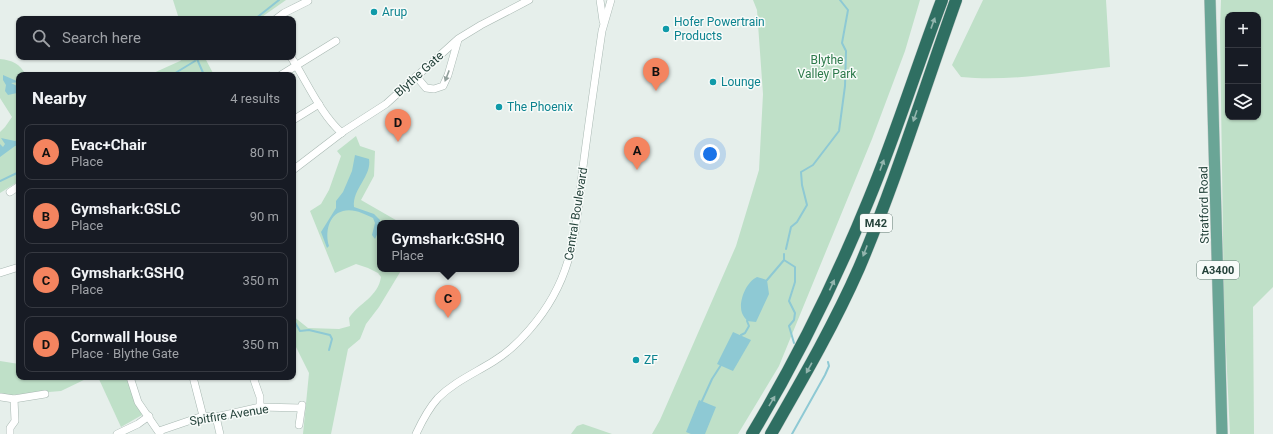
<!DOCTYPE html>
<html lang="en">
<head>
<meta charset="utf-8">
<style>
  body { margin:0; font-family:Roboto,sans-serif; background:#20242c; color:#f1f3f6 }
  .controls { position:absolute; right:12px; top:12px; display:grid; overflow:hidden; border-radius:8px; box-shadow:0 1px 3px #0004 }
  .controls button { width:36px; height:36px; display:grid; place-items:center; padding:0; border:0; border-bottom:1px solid #363941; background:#171b24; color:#f1f3f6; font:20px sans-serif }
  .you { position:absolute; left:710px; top:154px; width:14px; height:14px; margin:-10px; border:3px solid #fff; border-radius:50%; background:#1a73e8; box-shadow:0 0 0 6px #1a73e833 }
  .badge { display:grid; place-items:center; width:26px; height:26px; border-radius:50%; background:#f4845f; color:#111; font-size:13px; font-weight:700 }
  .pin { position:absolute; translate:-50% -33px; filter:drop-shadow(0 1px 2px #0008) }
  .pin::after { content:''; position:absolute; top:21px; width:14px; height:12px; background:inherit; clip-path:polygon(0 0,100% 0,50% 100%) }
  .popup { position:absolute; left:377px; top:220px; width:142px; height:52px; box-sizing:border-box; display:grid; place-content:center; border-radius:8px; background:#171b24; filter:drop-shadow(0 1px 3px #0005); font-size:13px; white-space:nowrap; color:#9ea1a6 }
  .popup b { font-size:15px; color:#f1f3f6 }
  .popup::after { content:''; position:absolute; left:50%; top:100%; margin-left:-8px; border:8px solid transparent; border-top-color:#171b24 }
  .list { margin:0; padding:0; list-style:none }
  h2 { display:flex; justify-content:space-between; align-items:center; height:52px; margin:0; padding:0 16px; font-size:17px }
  h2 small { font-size:13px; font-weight:400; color:#9ea1a6 }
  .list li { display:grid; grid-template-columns:26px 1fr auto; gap:12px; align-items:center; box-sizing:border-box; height:56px; margin:0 8px 8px; padding:0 8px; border:1px solid #363941; border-radius:8px }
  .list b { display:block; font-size:15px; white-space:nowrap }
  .list p { margin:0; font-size:13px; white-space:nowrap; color:#9ea1a6 }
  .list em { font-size:13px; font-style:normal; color:#9ea1a6 }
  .icon { flex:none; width:22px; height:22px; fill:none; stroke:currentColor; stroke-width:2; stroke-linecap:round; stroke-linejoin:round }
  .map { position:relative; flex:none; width:1273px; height:434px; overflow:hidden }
  .search { position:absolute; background:#171b24; box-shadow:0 1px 3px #0004; left:16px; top:16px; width:280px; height:44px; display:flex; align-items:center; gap:10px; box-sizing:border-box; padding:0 14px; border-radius:8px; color:#9ea1a6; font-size:15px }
  .panel { position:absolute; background:#171b24; box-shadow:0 1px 3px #0004; left:16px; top:72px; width:280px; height:308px; border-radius:8px }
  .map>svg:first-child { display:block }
  .green { fill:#bfe0c8; fill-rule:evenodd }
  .water { fill:#8ec9d4 }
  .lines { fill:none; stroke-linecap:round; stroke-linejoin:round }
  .stream { stroke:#8ec9d4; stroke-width:2 }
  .minor-casing { stroke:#a8b8b2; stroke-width:8 }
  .primary-casing { stroke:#c2cac8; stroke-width:12 }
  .motorway-casing { stroke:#c2cac8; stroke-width:13 }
  .minor { stroke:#fff; stroke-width:7 }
  .primary { stroke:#6aa596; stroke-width:11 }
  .motorway { stroke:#2f6f62; stroke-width:12 }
  .oneway { fill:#93b5ae }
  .oneway2 { fill:#92a09c }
  .culture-dot { fill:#0f9aa8; stroke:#f7fbf9; stroke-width:1.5 }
  .labels { text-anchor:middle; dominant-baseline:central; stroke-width:3; stroke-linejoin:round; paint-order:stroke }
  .shield { fill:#f7fbf9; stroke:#637a73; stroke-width:1 }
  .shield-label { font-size:11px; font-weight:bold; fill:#24423a }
  .culture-label { font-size:12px; fill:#0d838f; stroke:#f7fbf9; text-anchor:start }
  .park-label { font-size:12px; fill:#2d7a4b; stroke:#f7fbf9 }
  .street-label { font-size:12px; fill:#24423a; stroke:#f7fbf9 }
</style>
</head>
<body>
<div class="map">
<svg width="1273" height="434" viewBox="0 0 1273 434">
  <rect width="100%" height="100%" fill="#e6efeb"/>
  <g class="green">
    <polygon points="173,0 286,0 259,19 179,19"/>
    <polygon points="753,0 920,0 905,51 872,139 779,366 738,434 652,434 660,420 736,246 759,170 763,94 757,10"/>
    <path d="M983,0H1106L1110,67C1061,72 1010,82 961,77L952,65Z"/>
    <path d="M1221,0H1273V287L1253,307L1254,434H1230L1224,308L1220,30ZM1228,15H1258V117H1228Z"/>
    <polygon points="185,57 206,57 205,58 214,75 149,75 180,61"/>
    <path d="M0,59C12,60 20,64 26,75H19V181L0,193V132L5,127L12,117L0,98Z"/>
    <path d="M356,136L360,146L375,151L374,176L361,200L401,223H380V269H402L379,307L366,324L360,339L348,349L331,434H303L309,373L293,341V316L308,328L339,329L350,326L349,318C359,303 378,297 381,277L378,273L368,268L356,264L335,273L310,211L321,204L329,190L341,156L337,151Z"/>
    <polygon points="0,361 19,364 19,377 90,377 61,391 0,396"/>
    <polygon points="98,377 126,377 142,415 121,427"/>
    <polygon points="583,424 612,434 571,434 577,426"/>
  </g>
  <g class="water">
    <polygon points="3,75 19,82 11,83 19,87 19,96 17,93 8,95 5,91 6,85 3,80"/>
    <polygon points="1,138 15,141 19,139 19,145 15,146 0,157 0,144 3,147 5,144"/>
    <path d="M355,155L369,159C372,176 352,189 354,207L374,214L380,220V228L375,239L372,235L375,223L373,218C365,214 353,208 343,211C328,215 325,233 329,246L327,248L321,232L336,208V201L343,192L352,171Z"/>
    <path d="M757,277L767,280L769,294L756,322L747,321C746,319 743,316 742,313C738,302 746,282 757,277Z"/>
    <polygon points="733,332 751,340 733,371 717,364"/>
    <polygon points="699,400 716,407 705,434 691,434 686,432"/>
  </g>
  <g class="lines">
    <g class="stream">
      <polyline points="255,19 279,0"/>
      <polyline points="197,59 204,75"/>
      <polyline points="172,75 195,61"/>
      <polyline points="0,181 19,172"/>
      <polyline points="786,249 791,227 797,222 807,205 802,185 801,172 813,165 839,131 845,86 846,51 842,43 848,10 840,0"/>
      <polyline points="784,254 784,260 795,267 795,282 789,301 795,313 794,320 789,326 794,343"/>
      <polyline points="767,280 784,260"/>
      <polyline points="293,319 300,331 309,330 330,335 332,339 329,350"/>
      <polyline points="741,335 745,333 749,326 747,321"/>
      <polyline points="702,401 712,379 721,365"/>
      <polyline points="792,434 825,375 829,366 828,362"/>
    </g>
    <g class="minor-casing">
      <g id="minor">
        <polyline points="600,0 603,21"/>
        <polyline points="276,19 284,13 308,1"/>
        <path d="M291,57C306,80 321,115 342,133"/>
        <polyline points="281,75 336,41"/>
        <polyline points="416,76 426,88 434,89 443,86 448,75 458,40"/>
        <polyline points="293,120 319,104"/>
        <polyline points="293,170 344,131 386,104 458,39 481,25 529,0"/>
        <polyline points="10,192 19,186"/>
        <polyline points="0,273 19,267"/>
        <polyline points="130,377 138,402 160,434"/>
        <polyline points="193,377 203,416"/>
        <polyline points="253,377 260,397 260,407"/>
        <polyline points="1,397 14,399 45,394"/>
        <polyline points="216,417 220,434"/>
        <polyline points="299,425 302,405"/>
        <polyline points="159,431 203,416 216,417 260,407 301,408"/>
        <polyline points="10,434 10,428 15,421 14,399"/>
        <polyline points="117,434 138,424 149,416"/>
        <path d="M416,434C422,421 428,409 438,398C454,382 475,373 494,361C507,353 519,342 530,329C572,281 575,236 582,175C588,127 595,79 602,31L611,0"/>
      </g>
    </g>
    <g class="primary-casing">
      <polyline id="primary" points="1210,0 1222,434"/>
    </g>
    <g class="motorway-casing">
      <g id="motorway">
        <path d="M752,434C797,359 836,280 869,199C896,134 917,66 942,0"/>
        <path d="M771,434C802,380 834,325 859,268C896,181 924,89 956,0"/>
      </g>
    </g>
    <use href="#minor" class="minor"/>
    <use href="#primary" class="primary"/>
    <use href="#motorway" class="motorway"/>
  </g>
  <defs><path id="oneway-solid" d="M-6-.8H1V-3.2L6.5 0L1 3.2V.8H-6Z"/></defs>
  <g class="oneway">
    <use href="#oneway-solid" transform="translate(933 23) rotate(-70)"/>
    <use href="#oneway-solid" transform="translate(915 116) rotate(109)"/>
    <use href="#oneway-solid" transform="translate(882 165) rotate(-70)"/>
    <use href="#oneway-solid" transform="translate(865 251) rotate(111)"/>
    <use href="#oneway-solid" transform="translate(832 285) rotate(-65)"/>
    <use href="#oneway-solid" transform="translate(809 368) rotate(119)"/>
    <use href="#oneway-solid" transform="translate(772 401) rotate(-59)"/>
  </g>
  <use class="oneway2" href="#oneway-solid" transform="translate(447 76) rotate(111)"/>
  <g class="culture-dot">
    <circle cx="374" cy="12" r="4"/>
    <circle cx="666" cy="29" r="4"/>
    <circle cx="713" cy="82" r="4"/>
    <circle cx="499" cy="107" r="4"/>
    <circle cx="636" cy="360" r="4"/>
  </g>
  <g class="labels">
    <g class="shield">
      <rect x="860" y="214" width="32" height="18" rx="3"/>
      <rect x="1197" y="261" width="42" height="18" rx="3"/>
    </g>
    <g class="shield-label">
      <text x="876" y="223">M42</text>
      <text x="1218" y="270">A3400</text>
    </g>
    <g class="culture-label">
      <text x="382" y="12">Arup</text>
      <text x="674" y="22">Hofer Powertrain<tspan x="674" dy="14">Products</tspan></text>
      <text x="721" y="82">Lounge</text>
      <text x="507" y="107">The Phoenix</text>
      <text x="644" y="360">ZF</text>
    </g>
    <g class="park-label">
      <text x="827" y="60">Blythe<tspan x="827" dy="14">Valley Park</tspan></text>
    </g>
    <g class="street-label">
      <text transform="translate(419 74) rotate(-42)">Blythe Gate</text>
      <text transform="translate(1204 205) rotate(-91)">Stratford Road</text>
      <text transform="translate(576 214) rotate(-81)">Central Boulevard</text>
      <text transform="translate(229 415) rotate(-9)">Spitfire Avenue</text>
    </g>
  </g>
</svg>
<div class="controls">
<button>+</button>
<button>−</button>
<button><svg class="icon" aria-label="layers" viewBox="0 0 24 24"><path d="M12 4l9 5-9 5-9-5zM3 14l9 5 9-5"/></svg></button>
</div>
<div class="you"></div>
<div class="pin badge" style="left:637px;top:170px">A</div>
<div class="pin badge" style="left:656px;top:91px">B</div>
<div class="pin badge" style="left:448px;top:318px">C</div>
<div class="popup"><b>Gymshark:GSHQ</b>Place</div>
<div class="pin badge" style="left:398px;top:142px">D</div>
<div class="search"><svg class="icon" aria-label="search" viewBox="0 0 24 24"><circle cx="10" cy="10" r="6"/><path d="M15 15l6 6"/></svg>Search here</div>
<section class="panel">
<h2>Nearby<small>4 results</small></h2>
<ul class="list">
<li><span class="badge">A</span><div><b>Evac+Chair</b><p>Place</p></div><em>80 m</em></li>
<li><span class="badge">B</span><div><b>Gymshark:GSLC</b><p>Place</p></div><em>90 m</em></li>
<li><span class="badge">C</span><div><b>Gymshark:GSHQ</b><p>Place</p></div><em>350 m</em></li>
<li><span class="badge">D</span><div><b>Cornwall House</b><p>Place · Blythe Gate</p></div><em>350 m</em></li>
</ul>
</section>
</div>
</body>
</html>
